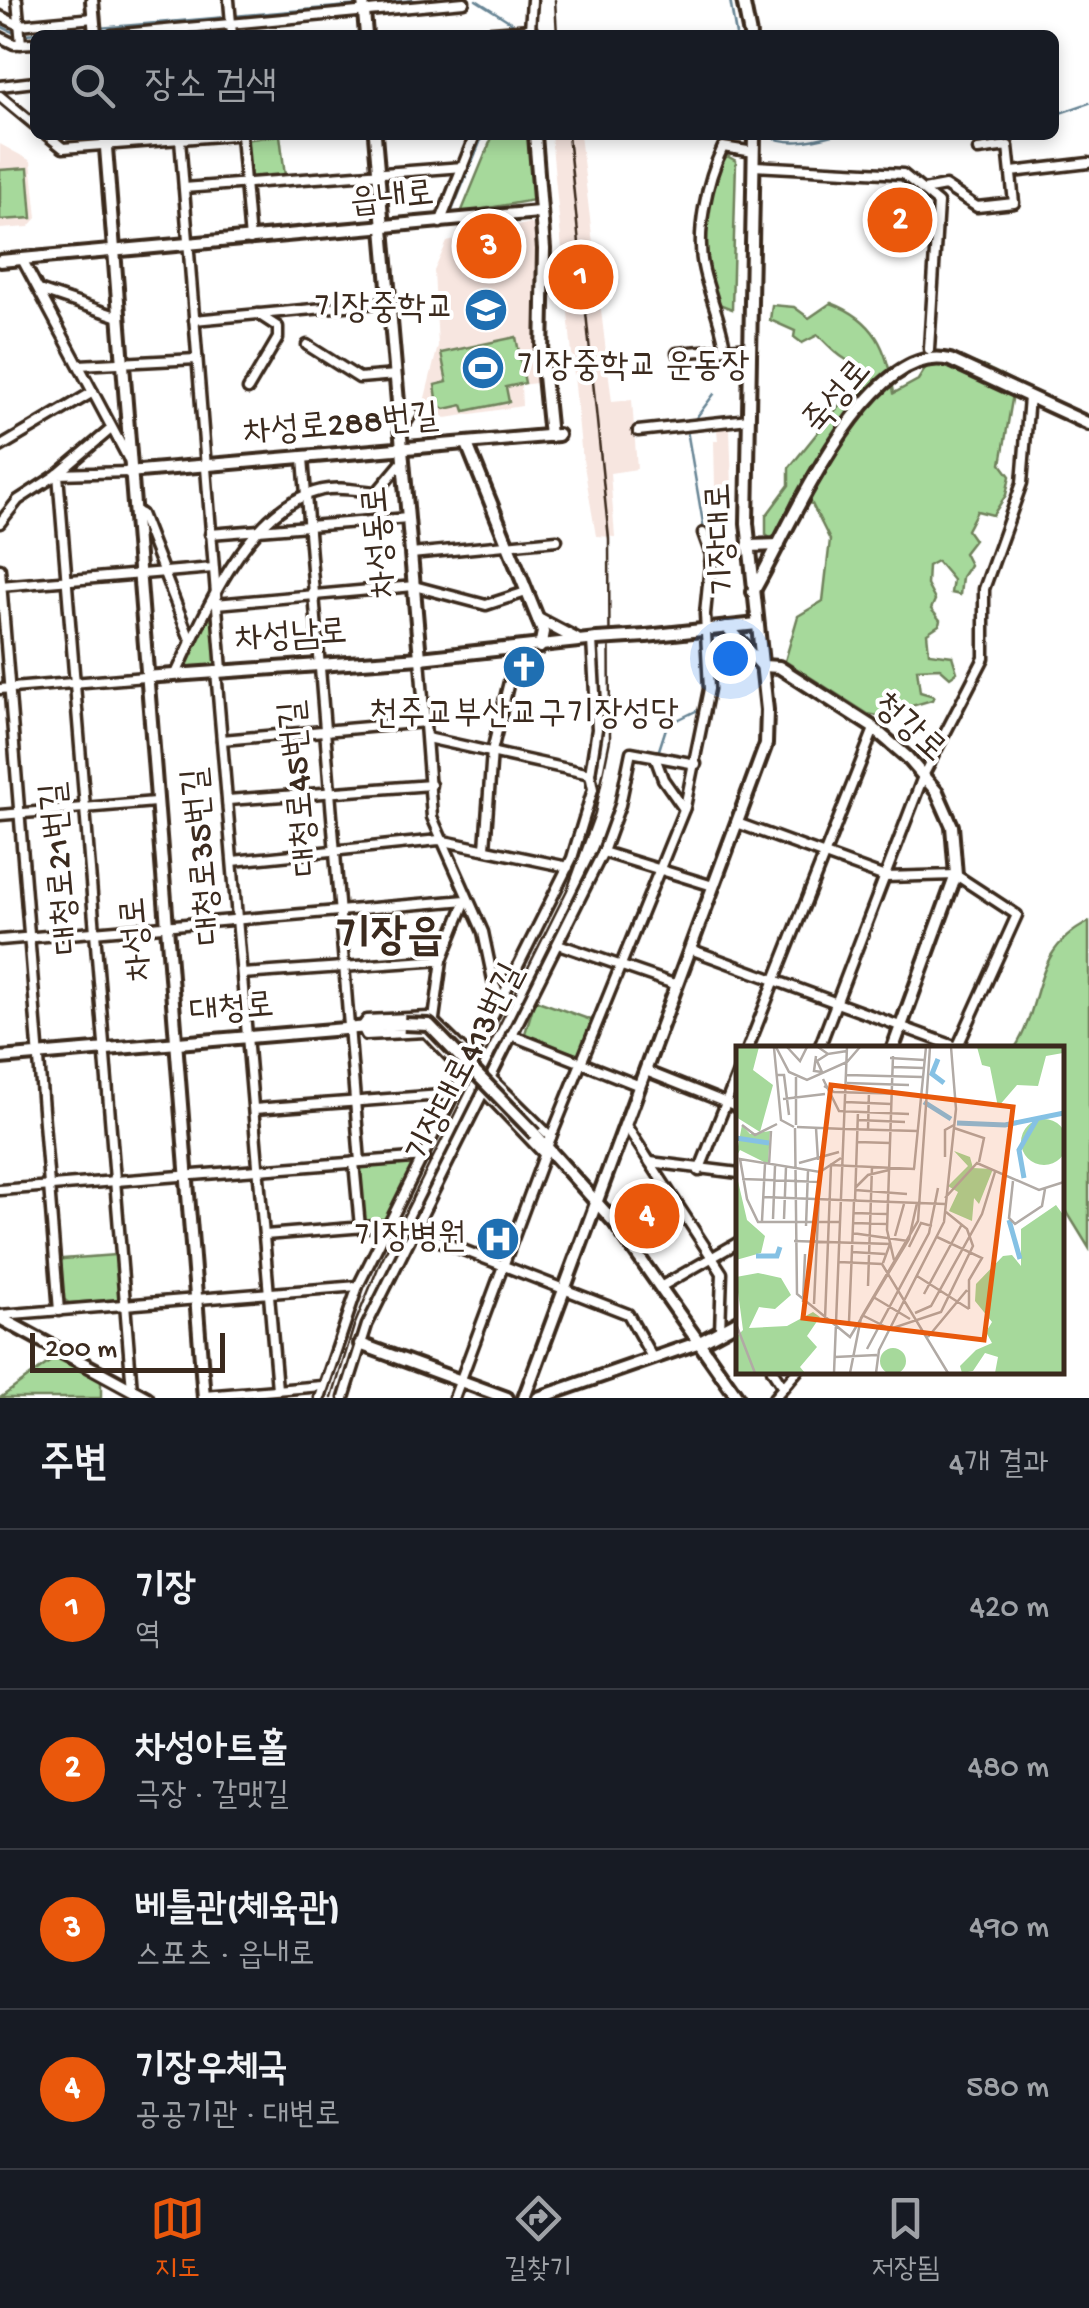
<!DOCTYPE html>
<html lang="ko">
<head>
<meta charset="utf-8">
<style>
  body { margin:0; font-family:"Gochi Hand","Poor Story",sans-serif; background:#242831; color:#f1f3f6 }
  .scale { position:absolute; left:30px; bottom:25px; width:195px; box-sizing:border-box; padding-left:10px; border:5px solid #3b2a1e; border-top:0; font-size:28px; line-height:35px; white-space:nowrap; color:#3b2a1e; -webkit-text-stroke:8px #fff; paint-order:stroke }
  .you { position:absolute; left:730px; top:658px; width:35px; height:35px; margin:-25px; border:8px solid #fff; border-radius:50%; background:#1a73e8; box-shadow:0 0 0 15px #1a73e833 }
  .badge { display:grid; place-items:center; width:65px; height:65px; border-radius:50%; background:#ea580c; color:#fff; font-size:32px; font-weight:700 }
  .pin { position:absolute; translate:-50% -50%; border:5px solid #fff; box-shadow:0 2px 10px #0006 }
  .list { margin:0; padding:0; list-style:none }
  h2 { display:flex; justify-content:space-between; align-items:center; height:130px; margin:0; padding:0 40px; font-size:42px }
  h2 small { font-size:32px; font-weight:400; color:#9ea1a6 }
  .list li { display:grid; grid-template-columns:65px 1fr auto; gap:30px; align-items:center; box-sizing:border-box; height:160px; padding:0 40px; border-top:2px solid #363941 }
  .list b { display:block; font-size:38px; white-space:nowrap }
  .list p { margin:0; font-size:32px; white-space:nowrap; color:#9ea1a6 }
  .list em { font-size:32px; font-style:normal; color:#9ea1a6 }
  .icon { flex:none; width:55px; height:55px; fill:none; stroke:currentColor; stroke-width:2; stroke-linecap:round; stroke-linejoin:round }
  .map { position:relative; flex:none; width:1089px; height:1398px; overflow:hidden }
  .search { position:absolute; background:#171b24; box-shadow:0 5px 15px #0003; left:30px; right:30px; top:30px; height:110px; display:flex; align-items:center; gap:25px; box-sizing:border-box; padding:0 35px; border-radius:15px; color:#9ea1a6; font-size:38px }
  .sheet { height:770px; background:#171b24 }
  nav { display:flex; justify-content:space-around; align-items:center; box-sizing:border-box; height:140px; border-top:2px solid #363941; background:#171b24; font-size:28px; color:#9ea1a6 }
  nav a { display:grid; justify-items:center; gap:5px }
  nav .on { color:#ea580c }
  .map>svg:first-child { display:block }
  .built { fill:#f7e6e0 }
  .green { fill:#a6d99b; stroke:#70825c; stroke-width:2.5 }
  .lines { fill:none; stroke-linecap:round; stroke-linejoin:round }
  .stream { stroke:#678595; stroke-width:2.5 }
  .street-casing { stroke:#3b2a1e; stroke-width:15 }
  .secondary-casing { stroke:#3b2a1e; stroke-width:18 }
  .street { stroke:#fff; stroke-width:8 }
  .secondary { stroke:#fff; stroke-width:10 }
  .rail { stroke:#3b2a1e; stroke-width:2.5 }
  .secondary-bridge-casing { stroke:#3b2a1e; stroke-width:18; stroke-linecap:butt }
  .secondary-bridge { stroke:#fff; stroke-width:10 }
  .labels { text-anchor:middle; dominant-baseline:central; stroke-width:8; stroke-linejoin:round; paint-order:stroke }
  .street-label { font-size:35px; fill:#3b2a1e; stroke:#fff }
  .poi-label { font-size:35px; fill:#3b2a1e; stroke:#fff; text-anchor:end }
  .district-label { font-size:45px; font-weight:bold; fill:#3b2a1e; stroke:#fff }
  .inset-river { fill:none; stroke:#85c1e4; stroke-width:5 }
  .inset-road { fill:none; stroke:#b1aaa5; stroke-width:2.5 }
  .view { fill:#e8590c; fill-opacity:0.15; stroke:#e8590c; stroke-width:5 }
  .inset-edge { fill:none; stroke:#3b2a1e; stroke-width:5 }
</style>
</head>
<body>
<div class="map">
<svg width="1089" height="1398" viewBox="0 0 1089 1398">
  <rect width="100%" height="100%" fill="#fff"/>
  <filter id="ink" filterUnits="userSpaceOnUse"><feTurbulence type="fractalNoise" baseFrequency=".01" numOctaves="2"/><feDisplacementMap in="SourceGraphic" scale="20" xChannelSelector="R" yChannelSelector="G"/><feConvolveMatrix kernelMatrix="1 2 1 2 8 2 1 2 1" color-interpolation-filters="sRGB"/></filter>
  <g filter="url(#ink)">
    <g class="built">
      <polygon points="551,135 580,135 612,402 632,400 637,469 610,473 615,537 596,536 581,448"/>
      <polygon points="0,144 31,161 37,218 29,227 0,229"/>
      <polygon points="530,223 536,227 536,383 521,385 522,406 446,418 423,406 438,346 434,271 447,242"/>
      <polygon points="730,428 732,487 715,488 714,441 718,441 717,430"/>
    </g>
    <g class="green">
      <polygon points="280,135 285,176 252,182 247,178 244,140"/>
      <polygon points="493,135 530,135 534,200 461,213"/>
      <path d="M727,156L736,161L732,309L719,304C706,266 693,186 727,156Z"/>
      <polygon points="28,168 32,218 0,220 0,170"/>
      <path d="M831,303C876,320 887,349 894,393L918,380L933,356C963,355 989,368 1015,382L1001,464L1010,476L1006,495L993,515L977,511L967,530L974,540L964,553L970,565L962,577L960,595L951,593L953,580L937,561L928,566L927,585L935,600L931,609L940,620L939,625L927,633L929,653L952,656L957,672L950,677L940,668L917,669L920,692L934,696L932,700L878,716L868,714L785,661L798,616L823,601L830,540L812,504L793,498L775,542L766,535V516L789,485V468L843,401L857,396L866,384L864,367C843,362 832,349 818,335L802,343L794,337L795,331L770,320L772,305L794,307L809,318Z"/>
      <polygon points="516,337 525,383 506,387 509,402 465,411 463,405 445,409 438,405 435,385 447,382 441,353"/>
      <polygon points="214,605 219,664 182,670 181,669"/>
      <path d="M1089,922V1248L1062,1204V1048H1015C1045,1001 1030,951 1089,922Z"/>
      <polygon points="535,1000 594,1021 579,1055 524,1037"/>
      <polygon points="417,1162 387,1221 362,1225 357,1166"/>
      <polygon points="115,1255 119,1258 120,1299 69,1303 62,1298 59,1263 63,1259"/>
      <polygon points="55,1358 101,1379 101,1398 0,1398"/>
    </g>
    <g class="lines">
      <g class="stream">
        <polyline points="476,0 517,26"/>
        <polyline points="730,0 736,35"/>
        <polyline points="368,4 414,0"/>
        <polyline points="234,16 360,5"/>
        <polyline points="0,26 17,34"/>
        <polyline points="99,28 226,17"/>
        <polyline points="25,34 91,29"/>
        <polyline points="1054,115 1089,103"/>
        <path d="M766,135C788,146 810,141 833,135"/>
        <polyline points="736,138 739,135"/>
        <polyline points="451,213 483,135"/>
        <polyline points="704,529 687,430 714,394"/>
        <polyline points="658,753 667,725 700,709"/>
      </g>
      <g class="street-casing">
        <g id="street">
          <polyline points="17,0 21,44"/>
          <polyline points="229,0 232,35"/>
          <polyline points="0,16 19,25 94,18"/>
          <polyline points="112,35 464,2"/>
          <polyline points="455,35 530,29 532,0"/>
          <polyline points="0,37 14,44 35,43"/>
          <polyline points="0,86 35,82"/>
          <polyline points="0,96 35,125"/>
          <polyline points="47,135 63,148 233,135"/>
          <polyline points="241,135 250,240"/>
          <polyline points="180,139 222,670"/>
          <polyline points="754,166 903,174 938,203 929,349"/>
          <polyline points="1012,172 1089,163"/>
          <polyline points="184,188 463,167"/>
          <polyline points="924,190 945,186 977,207 1014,203 1008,146 978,150"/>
          <polyline points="440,223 475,135"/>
          <polyline points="22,259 128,458"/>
          <polyline points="39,290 119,317"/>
          <polyline points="194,320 389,302"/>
          <polyline points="307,345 359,378 396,375"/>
          <path d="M725,348C721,321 710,297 704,271C695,234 707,180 723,147L754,152"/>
          <polyline points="677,353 751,347"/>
          <polyline points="79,365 197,359"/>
          <polyline points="248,389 278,338 278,327 258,314"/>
          <polyline points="638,431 749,419"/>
          <polyline points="400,432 412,413"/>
          <polyline points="0,447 93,392"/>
          <polyline points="303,458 360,1162"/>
          <polyline points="128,472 58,474 132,1390"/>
          <polyline points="135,511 141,514 191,642"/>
          <polyline points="0,523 18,500 58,474 111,429"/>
          <polyline points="210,534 408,518"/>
          <polyline points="411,554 557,540"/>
          <polyline points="0,569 59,1311"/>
          <polyline points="0,586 213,568"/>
          <polyline points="216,604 414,586 486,605 526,592"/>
          <polyline points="420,658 432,817 483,932 494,985 502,999"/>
          <polyline points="216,671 277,1389"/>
          <path d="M176,674C205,613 248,506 322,490C340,486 359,491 377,492L403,461"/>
          <polyline points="0,689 145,677"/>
          <polyline points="427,738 590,774"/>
          <polyline points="222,740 425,722"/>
          <polyline points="655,757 663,779 684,809"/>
          <polyline points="228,800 431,785"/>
          <polyline points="0,815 155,802"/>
          <polyline points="737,823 885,877 956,875 1017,915 957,1048"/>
          <polyline points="485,848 492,751 517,649"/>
          <polyline points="603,852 713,886"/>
          <polyline points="233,861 439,840 568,867"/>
          <polyline points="0,940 466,900"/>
          <polyline points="558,944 677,985"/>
          <polyline points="690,949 957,1047"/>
          <polyline points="242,974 442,960"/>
          <polyline points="434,1019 442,960 466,900"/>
          <polyline points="511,1035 640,1086"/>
          <polyline points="748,1048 874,729"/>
          <polyline points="819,1048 924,774 984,658 984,589 1022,483 1029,397"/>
          <polyline points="646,1071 739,1108"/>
          <polyline points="465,1073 426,1032 366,1035 362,1027 367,1020 429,1017 472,1059"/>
          <polyline points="490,1077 551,1137"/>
          <polyline points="483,1090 545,1155"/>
          <polyline points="254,1109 455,1094"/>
          <polyline points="625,1124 722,1273 720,1331"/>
          <polyline points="354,1162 360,1227"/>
          <polyline points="650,1162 739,1173"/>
          <polyline points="699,1171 739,1070"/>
          <polyline points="0,1190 425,1157"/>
          <polyline points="414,1231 628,1314 653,1359"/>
          <polyline points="265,1235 390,1225"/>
          <polyline points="662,1286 739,1242"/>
          <polyline points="0,1315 358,1286"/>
          <polyline points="772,1370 783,1387"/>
          <polyline points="204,1396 322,1386"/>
          <polyline points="320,1398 358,1286 572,858 593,789 590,774 597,729 592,640"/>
          <polyline points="344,1398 367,1325 603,852 620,805 631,752 696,764"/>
          <polyline points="454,1398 551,1137 685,807 709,689 705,614 711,555 703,533"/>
          <polyline points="774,1398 798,1370"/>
        </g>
      </g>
      <g class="secondary-casing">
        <g id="secondary">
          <polyline points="92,0 95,35"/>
          <polyline points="363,0 366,35"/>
          <polyline points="743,0 750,35"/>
          <polyline points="530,29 531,35"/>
          <polyline points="105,135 204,1398"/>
          <polyline points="375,135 420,658"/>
          <polyline points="535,135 544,249 542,356 550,436"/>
          <polyline points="0,261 539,212"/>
          <polyline points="467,444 543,632 540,647"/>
          <polyline points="128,472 558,435"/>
          <polyline points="748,546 779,545"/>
          <path d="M753,592C787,535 866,339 950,360L1089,424"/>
          <polyline points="538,619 576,639"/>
          <polyline points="727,627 762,666"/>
          <polyline points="646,636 757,624"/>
          <polyline points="763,666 779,667 871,726 907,757 937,792 952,826 956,875 893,1048"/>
          <polyline points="145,677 420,658 597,639"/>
          <polyline points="0,1058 404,1024"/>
          <polyline points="535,1134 615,1223 738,1398"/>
          <polyline points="0,1318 147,1398"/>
          <polyline points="360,1344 507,1398"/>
          <polyline points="524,1398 766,744 767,710 747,523 754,135"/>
          <polyline points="538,1398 700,1342 739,1321"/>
        </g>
      </g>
      <use href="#street" class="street"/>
      <use href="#secondary" class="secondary"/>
      <g class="rail">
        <polyline points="555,0 557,35"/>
        <polyline points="332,1398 354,1326 380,1263 567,890 595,813 610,740 609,539 568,135"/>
      </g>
      <g class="secondary-bridge-casing">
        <g id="secondary-bridge">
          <polyline points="597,639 646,636"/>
          <polyline points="404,1024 429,1025 535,1134"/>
        </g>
      </g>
      <use href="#secondary-bridge" class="secondary-bridge"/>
    </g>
  </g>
  <defs>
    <g id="school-disc" transform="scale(2.25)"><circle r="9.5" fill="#1f6fb2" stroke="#fff"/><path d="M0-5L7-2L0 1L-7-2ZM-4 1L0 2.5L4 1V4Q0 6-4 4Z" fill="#fff"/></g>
    <g id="stadium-disc" transform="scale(2.25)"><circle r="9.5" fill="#1f6fb2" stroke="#fff"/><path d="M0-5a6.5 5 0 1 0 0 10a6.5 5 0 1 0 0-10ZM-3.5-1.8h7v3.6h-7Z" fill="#fff"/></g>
    <g id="church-disc" transform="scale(2.25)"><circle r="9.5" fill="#1f6fb2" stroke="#fff"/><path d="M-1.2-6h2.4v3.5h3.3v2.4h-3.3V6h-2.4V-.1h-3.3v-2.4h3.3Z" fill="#fff"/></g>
    <g id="hospital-disc" transform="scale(2.25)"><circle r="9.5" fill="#1f6fb2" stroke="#fff"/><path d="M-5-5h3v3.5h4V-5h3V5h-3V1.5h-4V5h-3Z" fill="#fff"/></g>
  </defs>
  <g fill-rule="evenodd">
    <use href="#school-disc" x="486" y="310"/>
    <use href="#stadium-disc" x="483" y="368"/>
    <use href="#church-disc" x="524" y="667"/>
    <use href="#hospital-disc" x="498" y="1239"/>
  </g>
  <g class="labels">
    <g class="street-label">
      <text transform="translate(392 200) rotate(-6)">읍내로</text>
      <text transform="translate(839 398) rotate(-50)">죽성로</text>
      <text transform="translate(341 427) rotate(-5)">차성로288번길</text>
      <text transform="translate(724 539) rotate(-93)">기장대로</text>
      <text transform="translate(382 542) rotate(-95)">차성동로</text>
      <text transform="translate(291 638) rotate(-4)">차성남로</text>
      <text transform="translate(908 729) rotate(42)">청강로</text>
      <text transform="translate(302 788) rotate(-95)">대청로45번길</text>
      <text transform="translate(205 856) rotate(-95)">대청로35번길</text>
      <text transform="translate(63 868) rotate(-95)">대청로21번길</text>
      <text transform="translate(139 939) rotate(-95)">차성로</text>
      <text transform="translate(232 1011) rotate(-5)">대청로</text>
      <text transform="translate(467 1064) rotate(-63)">기장대로413번길</text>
    </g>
    <g class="poi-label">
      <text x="454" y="310">기장중학교</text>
      <text x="516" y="368" text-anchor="start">기장중학교 운동장</text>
      <text x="524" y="716" text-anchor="middle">천주교부산교구기장성당</text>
      <text x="466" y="1239">기장병원</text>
    </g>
    <g class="district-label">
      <text x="389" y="939">기장읍</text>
    </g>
  </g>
  <g transform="translate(736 1046)">
    <rect width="328" height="328" fill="#fff"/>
    <path d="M0,1H23L17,24L37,39L24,86L0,71ZM241,1H327V7L310,10L302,40L281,39L262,61L254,21L246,19ZM285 96a23 23 0 1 1 46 0a23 23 0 1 1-46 0ZM6,79L14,88L34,85L32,118L4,104L0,111ZM218,105L234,111L237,122L257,123L243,158L238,152L236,175L213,165L222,146L212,140L232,120ZM1,131L11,174L29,190L25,207L0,214ZM320,159L328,170L327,327H259L262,311L249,307L237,325L226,327L224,320L240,304L256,297L250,286L256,276L239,255L240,238L267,210L276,209L285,220V183ZM22,227L45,232L55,249L39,263L23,261L13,282L51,280L77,266L84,271L71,290L81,301L64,321L69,327H0V291L7,284L0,231ZM144 315a13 13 0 1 1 26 0a13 13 0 1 1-26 0Z" fill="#a6d99b"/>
    <path class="inset-river" d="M202,13L196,28L208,37M188,56L215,73M221,77L269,79L328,67M0,92L33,97M288,132L283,104L301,73M273,174L284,213M20,210H41L44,201"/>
    <path class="inset-road" d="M40,1L53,26L71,34L111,16L124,1M51,1L64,15L71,1M82,1L92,8L111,5M38,2L45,74L58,81M80,10L78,25L86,26L81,15L92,8M157,10L151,184L158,214M154,12L188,14M157,21L187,22M40,29H48L53,69M111,29L186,31M87,33L103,65L173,68M111,37L173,39M88,40L98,46L172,48M47,53L89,48M110,56L155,58M122,74L169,76M6,79L19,89L41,78M60,79V31M61,81L109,83M59,82L61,248L114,291L173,193L181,157M80,82L82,114M218,82L248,92L243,116M109,83L181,85M132,84L133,45M121,96L154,97M209,111V84L218,79M63,117L103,106M33,119L35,85M178,123L190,1M6,133L85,136M277,135L273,172L279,178L306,160L309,143M120,141L132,129L153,124M119,144L171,148M27,151L209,158M209,152L241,117L303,144L328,136M119,155L122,65M117,167L151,168M37,173L39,120M48,173L50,121M26,175L29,118M105,176H22L11,153L4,113L84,126L105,112M117,177L151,178M70,180L72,125M116,187L172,195M159,190L168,158M201,191L246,212L233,234V263M58,195L154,198L147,217M173,201L185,177L196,180M116,206L149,208M103,216L146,218L212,327M181,230L233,263M132,240L136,121M188,248L226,178M139,252L174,273M67,256L69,208M78,258L84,126M179,267L195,260L246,168L259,126M128,270L154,283L205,266L237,200L231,183L210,166M89,273L95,119L179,123M113,276L118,155M0,278L19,327M192,291L231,244M131,303L193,187L202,142M99,311L141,309M98,327L111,1M114,327L125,272L182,175L194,1M140,327L143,304L208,176L220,63L215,1"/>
    <path class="view" d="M95,39L277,61L248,294L67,272Z"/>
    <rect width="328" height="328" class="inset-edge"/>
  </g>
</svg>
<div class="scale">200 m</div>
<div class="you"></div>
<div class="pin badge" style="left:581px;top:277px">1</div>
<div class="pin badge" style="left:900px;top:220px">2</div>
<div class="pin badge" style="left:489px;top:246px">3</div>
<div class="pin badge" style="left:647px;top:1216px">4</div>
<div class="search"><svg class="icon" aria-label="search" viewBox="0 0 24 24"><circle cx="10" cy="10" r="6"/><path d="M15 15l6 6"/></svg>장소 검색</div>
</div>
<section class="sheet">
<h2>주변<small>4개 결과</small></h2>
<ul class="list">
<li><span class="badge">1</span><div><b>기장</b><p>역</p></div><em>420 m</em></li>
<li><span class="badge">2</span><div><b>차성아트홀</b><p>극장 · 갈맷길</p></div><em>480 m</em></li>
<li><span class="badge">3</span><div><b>베틀관(체육관)</b><p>스포츠 · 읍내로</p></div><em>490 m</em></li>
<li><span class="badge">4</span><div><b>기장우체국</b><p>공공기관 · 대변로</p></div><em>580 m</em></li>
</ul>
</section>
<nav>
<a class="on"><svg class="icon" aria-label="map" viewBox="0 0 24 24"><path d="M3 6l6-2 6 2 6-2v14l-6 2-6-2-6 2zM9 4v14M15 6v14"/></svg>지도</a>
<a><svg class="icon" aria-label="directions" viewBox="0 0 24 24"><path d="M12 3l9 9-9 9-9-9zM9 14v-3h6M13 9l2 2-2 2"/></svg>길찾기</a>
<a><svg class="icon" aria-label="saved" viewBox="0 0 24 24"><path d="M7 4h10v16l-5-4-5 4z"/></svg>저장됨</a>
</nav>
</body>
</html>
